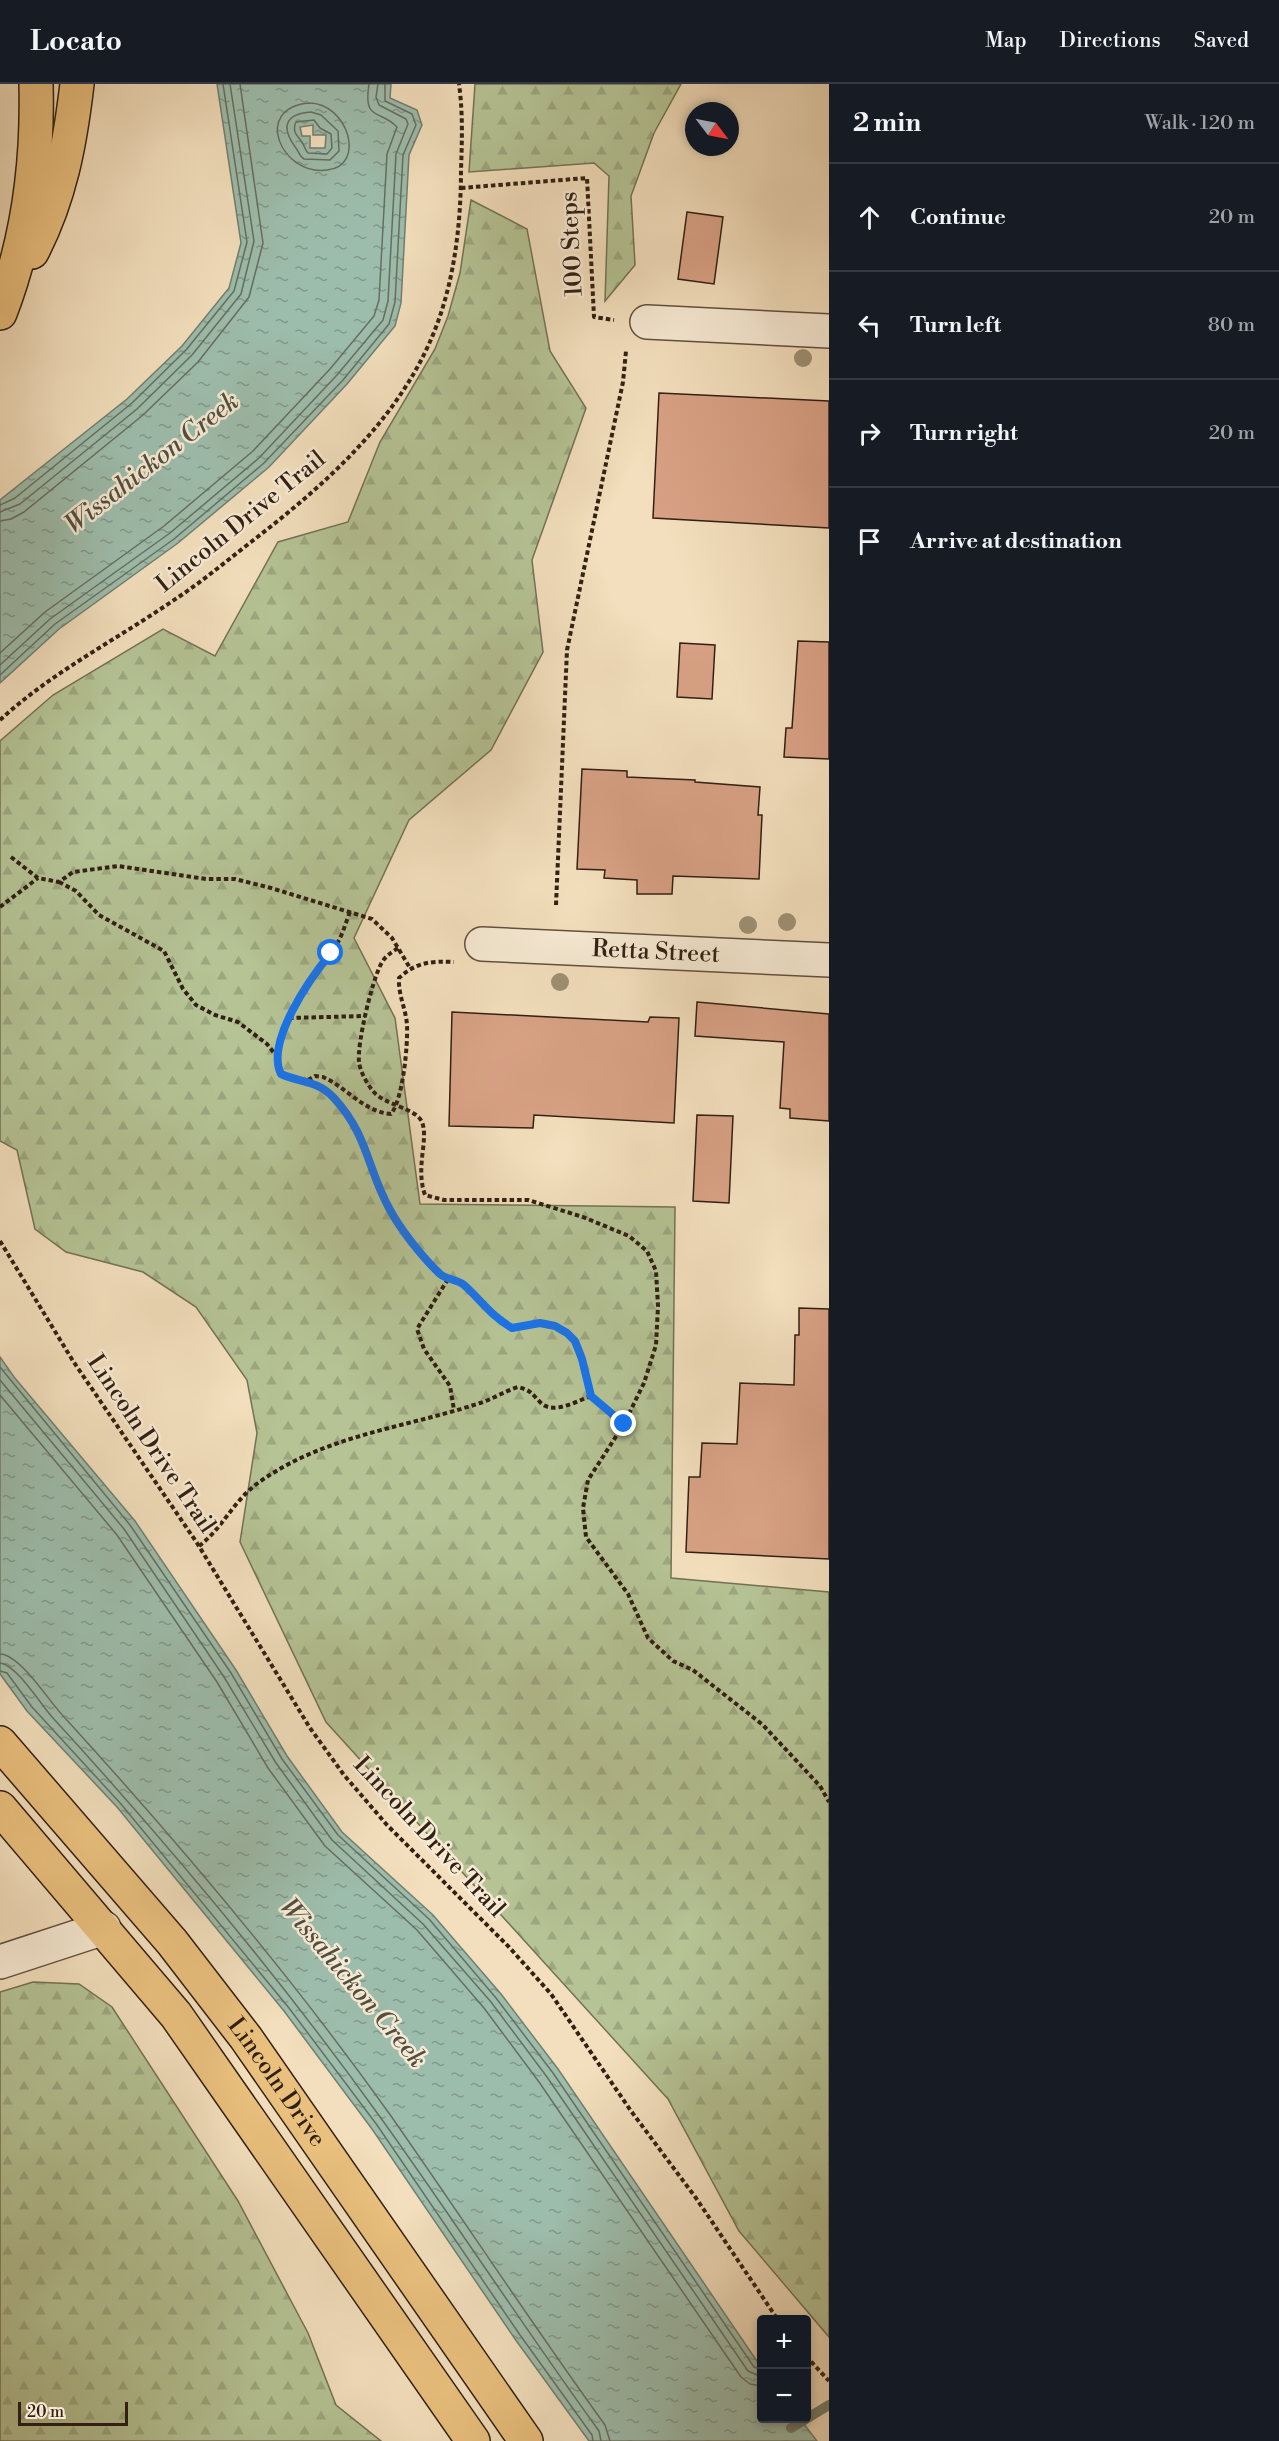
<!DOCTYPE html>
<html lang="en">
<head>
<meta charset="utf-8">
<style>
  body { margin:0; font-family:"Libre Bodoni",serif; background:#20242c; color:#f1f3f6 }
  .controls { position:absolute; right:18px; bottom:18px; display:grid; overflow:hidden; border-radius:6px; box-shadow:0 3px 9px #0003 }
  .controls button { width:54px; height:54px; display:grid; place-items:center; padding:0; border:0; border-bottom:2px solid #363941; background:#171b24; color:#f1f3f6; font:30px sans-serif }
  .compass { position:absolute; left:685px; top:18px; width:54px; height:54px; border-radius:50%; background:#171b24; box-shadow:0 3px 9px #0003; rotate:122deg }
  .scale { position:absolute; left:18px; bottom:15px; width:110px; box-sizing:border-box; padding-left:6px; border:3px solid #312013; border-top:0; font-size:16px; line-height:21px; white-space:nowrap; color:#312013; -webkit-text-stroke:4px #f7ead4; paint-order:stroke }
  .stop { position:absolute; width:18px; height:18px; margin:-14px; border:4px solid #1a73e8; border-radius:50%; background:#fff }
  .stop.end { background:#1a73e8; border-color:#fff; box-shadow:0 2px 6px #0008 }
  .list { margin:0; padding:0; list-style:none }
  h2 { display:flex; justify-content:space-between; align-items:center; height:78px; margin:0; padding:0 24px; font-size:26px }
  h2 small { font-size:20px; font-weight:400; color:#9ea1a6 }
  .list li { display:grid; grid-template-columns:39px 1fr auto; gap:18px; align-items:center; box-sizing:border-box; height:108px; padding:0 24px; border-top:2px solid #363941 }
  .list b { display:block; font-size:22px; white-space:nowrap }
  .list em { font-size:20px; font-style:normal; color:#9ea1a6 }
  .icon { flex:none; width:33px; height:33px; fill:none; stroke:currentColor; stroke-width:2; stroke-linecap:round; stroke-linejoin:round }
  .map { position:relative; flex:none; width:829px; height:2357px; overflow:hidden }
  header { display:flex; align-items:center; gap:36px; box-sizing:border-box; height:84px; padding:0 30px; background:#171b24; border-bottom:2px solid #363941 }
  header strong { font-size:28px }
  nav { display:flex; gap:33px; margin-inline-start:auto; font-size:21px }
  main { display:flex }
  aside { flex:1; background:#171b24 }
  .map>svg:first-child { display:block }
  .forest { fill:url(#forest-firs); stroke:#737254; stroke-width:1.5 }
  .water { fill:url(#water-ripples); stroke:#727e6f; stroke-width:1.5; fill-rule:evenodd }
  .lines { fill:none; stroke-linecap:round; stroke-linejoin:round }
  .shore { stroke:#676e60; stroke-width:1.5 }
  .stream { stroke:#727e6f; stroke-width:10 }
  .building { fill:#d8a185; stroke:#312013; stroke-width:1.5 }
  .minor-casing { stroke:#62503e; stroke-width:36 }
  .primary-casing { stroke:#312013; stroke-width:36 }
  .path { stroke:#312013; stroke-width:4; stroke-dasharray:4.5 3; stroke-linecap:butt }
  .minor { stroke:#f7ead4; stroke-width:33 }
  .primary { stroke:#eac07e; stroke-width:33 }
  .tree { fill:#9e9175 }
  .route { stroke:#1a73e8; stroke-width:8 }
  .labels { text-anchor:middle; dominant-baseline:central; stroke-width:5; stroke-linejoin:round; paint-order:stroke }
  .street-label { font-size:24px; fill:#312013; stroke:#f7ead4 }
  .water-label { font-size:26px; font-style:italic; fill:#514f41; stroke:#f7ead4 }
</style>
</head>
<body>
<header>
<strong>Locato</strong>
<nav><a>Map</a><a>Directions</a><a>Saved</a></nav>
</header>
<main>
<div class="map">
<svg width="829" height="2357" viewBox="0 0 829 2357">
  <defs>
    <pattern id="forest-firs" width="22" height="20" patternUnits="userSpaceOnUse" patternTransform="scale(1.5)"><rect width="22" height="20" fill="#b5c395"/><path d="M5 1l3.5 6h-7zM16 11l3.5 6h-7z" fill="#9ca780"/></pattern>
    <pattern id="water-ripples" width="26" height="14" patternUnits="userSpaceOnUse" patternTransform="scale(1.5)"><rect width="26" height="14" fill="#9dbdac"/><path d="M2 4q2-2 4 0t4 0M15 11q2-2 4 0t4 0" fill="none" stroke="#81998b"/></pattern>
  </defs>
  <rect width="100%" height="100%" fill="#f3dfbd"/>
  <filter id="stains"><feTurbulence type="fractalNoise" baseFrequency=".00333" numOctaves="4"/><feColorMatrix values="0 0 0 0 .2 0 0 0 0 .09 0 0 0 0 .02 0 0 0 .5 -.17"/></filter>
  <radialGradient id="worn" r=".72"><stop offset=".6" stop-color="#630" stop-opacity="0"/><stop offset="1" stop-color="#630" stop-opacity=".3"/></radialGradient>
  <g class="forest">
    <polygon points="475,0 681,0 654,49 631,112 635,181 605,217 609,92 594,79 469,88"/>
    <polygon points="471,116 527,145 550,267 586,324 532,476 543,568 491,666 409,736 354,854 395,934 420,1120 675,1123 671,1494 829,1508 829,2253 739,2147 668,2015 326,1638 240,1458 257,1349 247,1296 196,1223 143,1188 66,1168 35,1145 17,1066 0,1057 0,657 53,611 163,545 215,572 278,458 348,438 380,358 435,265 448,232 460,189"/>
    <polygon points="33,1898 79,1900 112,1923 238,2117 308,2249 336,2321 381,2357 0,2357 0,1908"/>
  </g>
  <g class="water">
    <path d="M217,0H391L390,14L417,26L422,41L409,71L401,219L395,242L347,300L269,383L178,459L59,545L0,599V416L127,315L182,262L229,204L241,159ZM313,41V51H326L325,64H310V52H302L300,43Z"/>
    <polygon points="0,1273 14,1293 135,1437 236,1586 287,1672 342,1748 433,1831 501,1910 558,1985 761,2283 762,2334 800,2335 817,2357 589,2357 515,2255 372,2045 284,1927 117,1723 27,1627 0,1590"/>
  </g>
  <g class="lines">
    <g class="shore">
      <path d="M309,19C348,19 367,82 327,86C281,92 252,24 309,19Z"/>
      <path d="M311,28L321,31L338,47L339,67L330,76L304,75C299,72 299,68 296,64C281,44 284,30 311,28Z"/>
      <path d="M314,36L320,44L331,50L332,64L327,70L308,69C305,66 305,63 303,60C299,52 291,50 296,38Z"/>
      <polyline points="0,421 15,414 132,319 186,266 234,207 247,158 223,0"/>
      <polyline points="0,428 20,420 137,325 192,271 241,210 254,157 230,0"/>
      <polyline points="0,437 11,435 24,428 143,331 198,278 249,213 263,159 240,0"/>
      <path d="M0,569L45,528L164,442L253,367L330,285L374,232L379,216L387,70L397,43C380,25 363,38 369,0"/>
      <polyline points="0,581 50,535 170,449 259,374 337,291 383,236 388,217 396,70 408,40 406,35 379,21 376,13 378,0"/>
      <polyline points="0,591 55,540 174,455 264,379 343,296 389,240 395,218 403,71 416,41 412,30 385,17 385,0"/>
      <polyline points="0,1283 130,1441 231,1589 282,1675 338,1751 429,1835 496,1914 553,1989 754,2283 762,2286"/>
      <polyline points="0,1296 124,1445 224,1593 276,1679 332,1756 423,1840 491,1918 547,1993 748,2287 762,2293"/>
      <polyline points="0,1311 117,1451 217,1598 268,1684 325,1762 417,1846 484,1924 539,1998 741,2293 750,2300 762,2302"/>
      <path d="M0,1570C21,1571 49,1618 65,1634C180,1760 292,1893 391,2032C463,2135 532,2240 605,2341L610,2357"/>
      <path d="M0,1579C16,1580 41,1621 53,1634C170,1762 282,1896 383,2037C456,2139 525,2245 599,2347L601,2357"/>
      <polyline points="0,1587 7,1589 32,1623 121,1720 289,1924 377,2041 520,2251 592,2351 593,2357"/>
    </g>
    <polyline class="stream" points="791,2344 829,2321"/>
  </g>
  <g class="building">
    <polygon points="687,128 723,133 714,200 678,195"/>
    <polygon points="659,309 829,317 829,444 653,434"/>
    <polygon points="798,557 829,558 829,675 784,673 786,644 792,644"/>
    <polygon points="680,559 715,561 712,615 677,613"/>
    <polygon points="582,685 627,687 627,693 695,696 695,698 760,703 758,731 762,731 759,795 673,792 672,810 637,810 637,796 604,794 605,786 577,785"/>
    <polygon points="697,918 829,930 829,1037 790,1034 790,1025 780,1024 784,958 695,952"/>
    <polygon points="452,928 648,938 650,933 679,934 674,1039 534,1031 533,1044 449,1042"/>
    <polygon points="697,1031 733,1032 729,1119 693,1117"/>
    <polygon points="799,1224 829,1225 829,1475 686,1468 689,1393 700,1393 702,1359 737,1360 740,1299 794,1301 795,1251 799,1251"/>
  </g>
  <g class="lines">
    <g class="minor-casing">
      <g id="minor">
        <polyline points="647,238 829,247"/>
        <path id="s1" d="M482,860L829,876"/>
        <polyline points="0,1878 104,1844"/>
      </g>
    </g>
    <g class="primary-casing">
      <g id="primary">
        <path d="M32,168C60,114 70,60 77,0"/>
        <path d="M0,229C28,157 38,77 36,0"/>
        <path id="s2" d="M0,1659L172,1858L246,1954L526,2357"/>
        <polyline points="0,1724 176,1931 473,2357"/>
      </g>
    </g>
    <g class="path">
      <polyline points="461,104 587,94 594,233 614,236"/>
      <path d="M0,636C51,589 114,557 171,518C199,500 224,479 251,458C330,397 409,327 441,229C456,183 461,133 461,86C462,57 463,29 459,0"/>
      <polyline points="11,773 38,794 59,798 73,788 118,782 206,795 235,795 271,804 372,835 392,854 410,884"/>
      <polyline points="59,798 76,807 99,831 164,867 183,905 196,921 215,931 238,938 267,960 278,974"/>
      <polyline points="556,821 567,566 623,298 626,267"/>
      <polyline points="0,823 38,794"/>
      <path d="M350,828C346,838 343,849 338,858C320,887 263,952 281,990C301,999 317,996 334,1014C368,1051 367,1084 389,1124C400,1145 422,1173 440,1190C447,1196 457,1195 464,1201C482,1217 490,1231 512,1244L540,1239L555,1242L567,1249L575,1257L582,1275L591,1312L624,1340"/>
      <path d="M398,864C391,869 385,872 381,880C372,897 357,959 359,978C360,987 367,1000 373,1007C384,1021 416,1024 422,1038C429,1056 415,1083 425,1111L444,1116H528L583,1133L629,1152L647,1167L656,1187L658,1222L656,1261L644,1299L624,1340L588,1396L583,1424L586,1453L628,1510L648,1554L673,1577L693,1586L763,1641L820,1702L829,1718"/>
      <polyline points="289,934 365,932"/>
      <path d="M308,996L315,992L323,993C346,1003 364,1028 391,1030C403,1015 408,961 407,941C406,925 398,911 399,894C416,878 431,877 454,878"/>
      <polyline points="0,1157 73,1277 197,1459 310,1644 344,1691 387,1741 509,1863 551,1910 631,2027 696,2114 778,2236"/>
      <polyline points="448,1195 417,1245 424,1265 450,1302 454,1326"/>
      <path d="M199,1462C223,1444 233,1417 258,1399C324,1351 405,1344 480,1319C493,1315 505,1307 518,1303C532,1307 531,1309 541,1319C553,1331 577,1317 591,1312"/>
      <polyline points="806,2272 829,2297"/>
    </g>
    <use href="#minor" class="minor"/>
    <use href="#primary" class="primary"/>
  </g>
  <g class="tree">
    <circle cx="803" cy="274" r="9"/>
    <circle cx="787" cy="838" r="9"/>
    <circle cx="748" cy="841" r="9"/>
    <circle cx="560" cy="898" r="9"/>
  </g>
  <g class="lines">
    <path class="route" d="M331,869C311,893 265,958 281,990C301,999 317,996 334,1014C368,1051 367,1084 389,1124C400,1145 422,1173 440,1190C447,1196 457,1195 464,1201C482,1217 490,1231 512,1244L540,1239L555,1242L567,1249L575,1257L582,1275L591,1312L624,1340"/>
  </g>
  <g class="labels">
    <g class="street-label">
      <text transform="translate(572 160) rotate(-93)">100 Steps</text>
      <text transform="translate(241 438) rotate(-39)">Lincoln Drive Trail</text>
      <text stroke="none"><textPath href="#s1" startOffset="174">Retta Street</textPath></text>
      <text transform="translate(151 1360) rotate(56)">Lincoln Drive Trail</text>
      <text transform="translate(429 1753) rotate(47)">Lincoln Drive Trail</text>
      <text stroke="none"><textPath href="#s2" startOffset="438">Lincoln Drive</textPath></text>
    </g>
    <g class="water-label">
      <text transform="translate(152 379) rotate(-38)">Wissahickon Creek</text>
      <text transform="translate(353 1899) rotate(50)">Wissahickon Creek</text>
    </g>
  </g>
  <rect width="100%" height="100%" filter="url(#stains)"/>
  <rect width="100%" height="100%" fill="url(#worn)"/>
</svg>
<div class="controls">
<button>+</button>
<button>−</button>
</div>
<svg class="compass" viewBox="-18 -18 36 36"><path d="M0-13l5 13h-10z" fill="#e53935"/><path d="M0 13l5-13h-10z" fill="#9ea1a6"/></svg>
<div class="scale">20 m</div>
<div class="stop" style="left:331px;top:869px"></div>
<div class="stop end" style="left:624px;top:1340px"></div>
</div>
<aside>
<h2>2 min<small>Walk · 120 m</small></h2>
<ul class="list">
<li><svg class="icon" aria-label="ahead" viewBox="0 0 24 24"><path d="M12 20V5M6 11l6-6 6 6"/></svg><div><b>Continue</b></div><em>20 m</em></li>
<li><svg class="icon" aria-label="left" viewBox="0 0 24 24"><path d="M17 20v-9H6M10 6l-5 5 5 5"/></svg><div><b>Turn left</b></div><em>80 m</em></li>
<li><svg class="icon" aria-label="right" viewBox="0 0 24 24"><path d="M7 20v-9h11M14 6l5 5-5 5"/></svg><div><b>Turn right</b></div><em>20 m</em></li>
<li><svg class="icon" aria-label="arrive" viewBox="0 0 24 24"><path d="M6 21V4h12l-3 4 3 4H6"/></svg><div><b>Arrive at destination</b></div></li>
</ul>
</aside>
</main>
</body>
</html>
